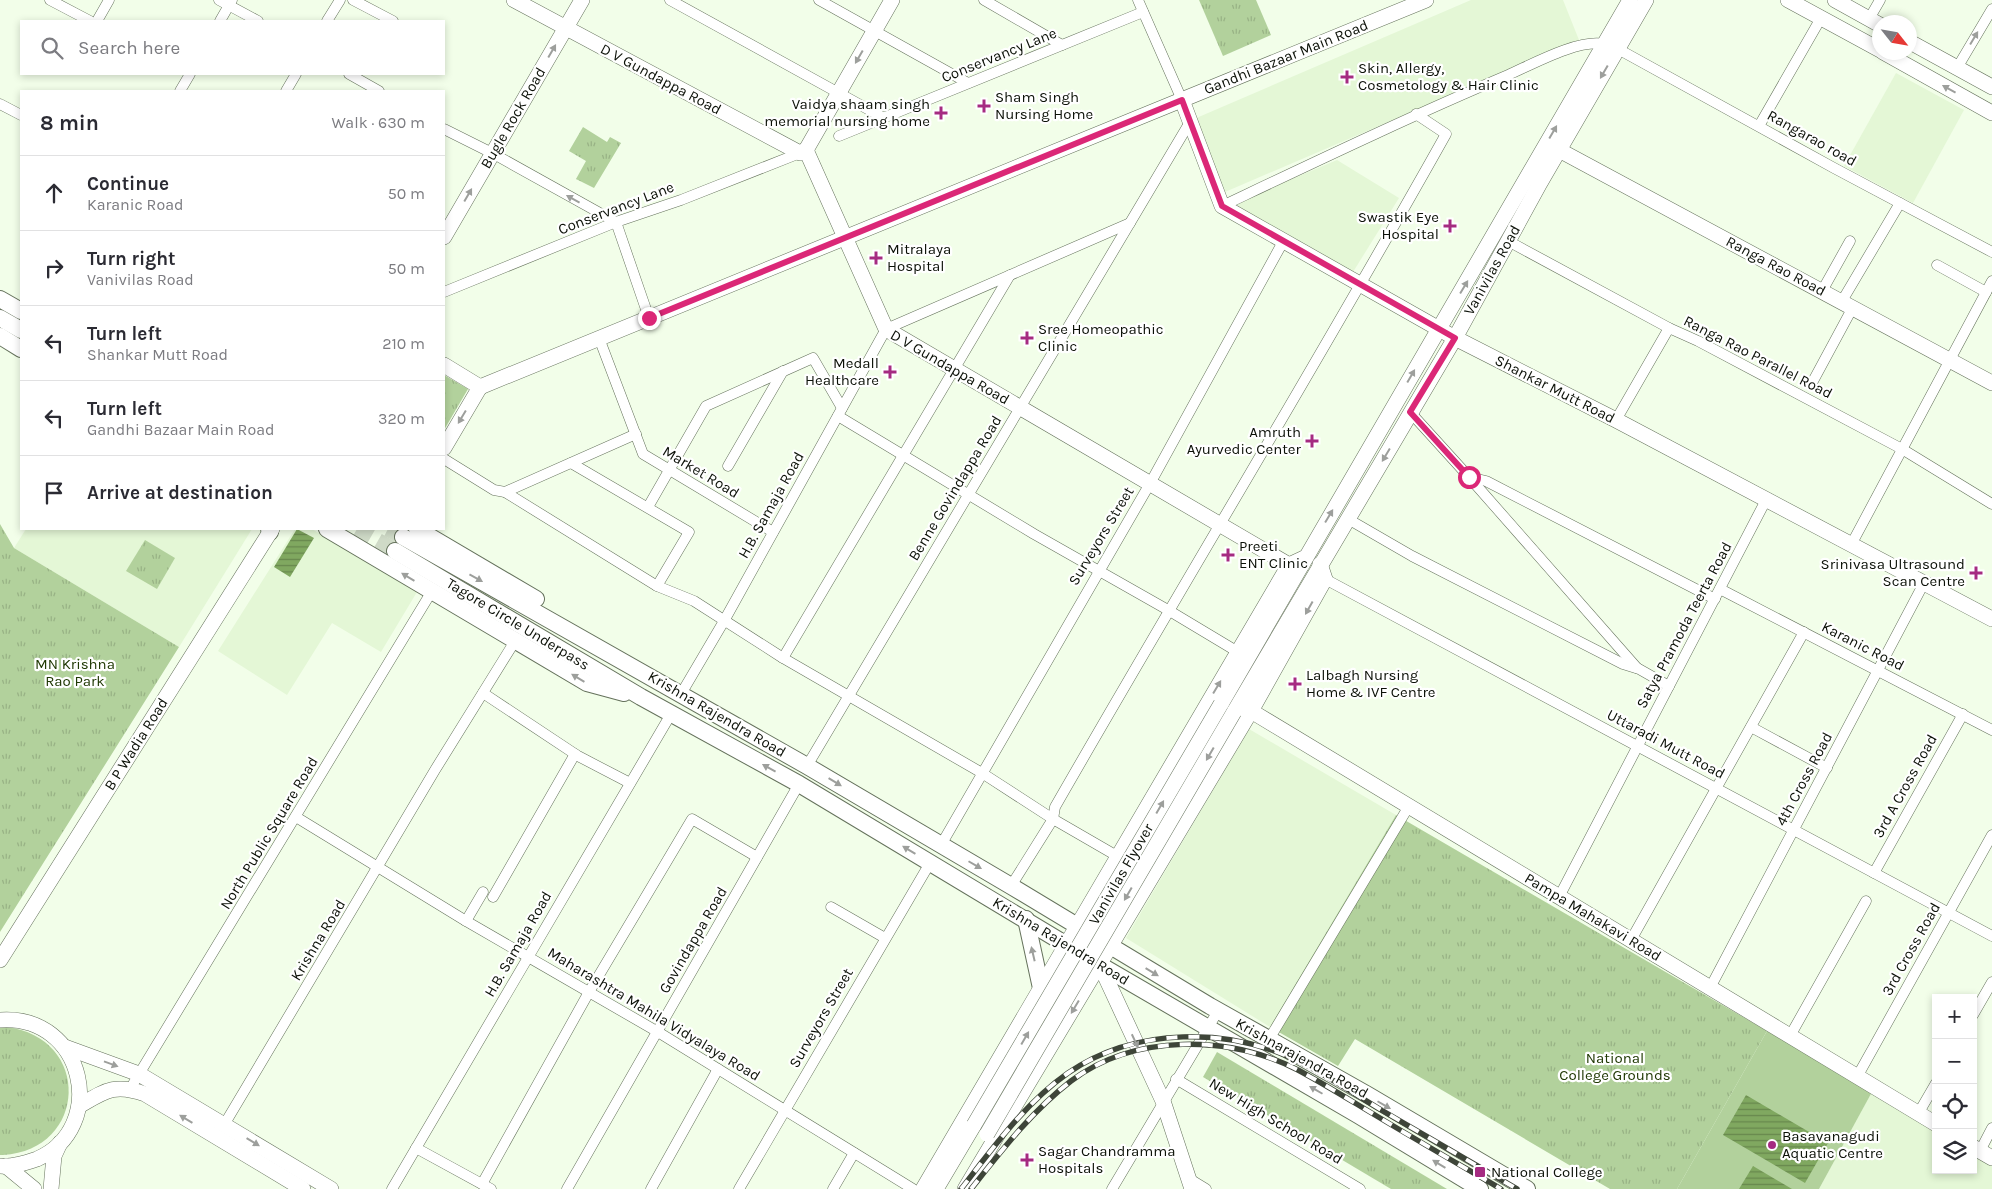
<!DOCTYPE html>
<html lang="en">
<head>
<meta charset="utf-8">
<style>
  body { margin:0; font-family:Karla,sans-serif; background:#f7f7f7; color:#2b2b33 }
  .controls { position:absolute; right:15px; bottom:15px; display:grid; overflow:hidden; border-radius:0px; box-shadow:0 2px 8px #0003 }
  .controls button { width:45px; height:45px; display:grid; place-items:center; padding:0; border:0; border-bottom:1px solid #e1e1e2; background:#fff; color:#2b2b33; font:25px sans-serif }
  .compass { position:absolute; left:1872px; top:15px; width:45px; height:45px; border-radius:50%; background:#fff; box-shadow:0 2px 8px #0003; rotate:121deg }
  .stop { position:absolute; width:15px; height:15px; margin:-11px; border:4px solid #db2777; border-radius:50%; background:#fff }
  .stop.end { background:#db2777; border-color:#fff; box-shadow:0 1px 5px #0008 }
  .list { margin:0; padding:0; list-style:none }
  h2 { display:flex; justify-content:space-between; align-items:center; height:65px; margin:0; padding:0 20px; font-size:21px }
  h2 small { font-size:16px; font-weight:400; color:#7c7c81 }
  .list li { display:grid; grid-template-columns:32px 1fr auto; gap:15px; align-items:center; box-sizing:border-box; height:75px; padding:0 20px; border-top:1px solid #e1e1e2 }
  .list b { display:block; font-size:19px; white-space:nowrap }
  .list p { margin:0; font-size:16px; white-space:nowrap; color:#7c7c81 }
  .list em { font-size:16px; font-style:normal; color:#7c7c81 }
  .icon { flex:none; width:28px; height:28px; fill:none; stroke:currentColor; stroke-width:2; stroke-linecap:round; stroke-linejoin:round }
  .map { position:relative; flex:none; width:1992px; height:1189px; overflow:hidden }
  .search { position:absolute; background:#fff; box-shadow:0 2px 8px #0003; left:20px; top:20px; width:425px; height:55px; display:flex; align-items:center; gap:12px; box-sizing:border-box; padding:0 18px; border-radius:0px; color:#7c7c81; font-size:19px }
  .panel { position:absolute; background:#fff; box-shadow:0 2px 8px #0003; left:20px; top:90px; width:425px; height:440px; border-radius:0px }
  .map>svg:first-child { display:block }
  .built { fill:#e4f7d6 }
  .grass { fill:url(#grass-tufts) }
  .pitch { fill:#b2d19c }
  .water { fill:url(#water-rules) }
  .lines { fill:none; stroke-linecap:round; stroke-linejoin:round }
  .primary-tunnel { stroke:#cfdac7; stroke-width:16; stroke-dasharray:16 8; stroke-linecap:butt }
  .street-casing { stroke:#65725c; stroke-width:11 }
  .secondary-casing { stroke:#65725c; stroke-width:16 }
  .primary-casing { stroke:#65725c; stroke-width:18 }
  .street { stroke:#fff; stroke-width:10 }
  .secondary { stroke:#fff; stroke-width:15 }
  .primary { stroke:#fff; stroke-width:16 }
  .rail-casing { stroke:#3e4539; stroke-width:5.5 }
  .rail { stroke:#fff; stroke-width:4; stroke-dasharray:11; stroke-linecap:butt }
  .secondary-bridge-casing { stroke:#65725c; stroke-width:16; stroke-linecap:butt }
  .secondary-bridge { stroke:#fff; stroke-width:15 }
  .oneway { fill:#9d9f9c }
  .route { stroke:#db2777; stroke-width:6 }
  .poi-dot { fill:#a52b81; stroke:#fff; stroke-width:2 }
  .labels { text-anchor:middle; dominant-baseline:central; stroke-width:4.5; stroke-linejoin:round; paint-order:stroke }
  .street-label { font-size:15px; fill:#0b1007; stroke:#fff }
  .poi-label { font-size:15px; fill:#0b1007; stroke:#fff; text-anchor:start }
  .park-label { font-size:15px; fill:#203904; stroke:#fff }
</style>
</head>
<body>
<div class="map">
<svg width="1992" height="1189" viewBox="0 0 1992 1189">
  <defs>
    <pattern id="grass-tufts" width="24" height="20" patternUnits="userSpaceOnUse" patternTransform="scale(1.25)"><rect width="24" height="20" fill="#b2d19c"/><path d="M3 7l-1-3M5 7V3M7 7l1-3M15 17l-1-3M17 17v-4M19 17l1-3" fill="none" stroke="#98b285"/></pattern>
    <pattern id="water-rules" width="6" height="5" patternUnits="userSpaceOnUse" patternTransform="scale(1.25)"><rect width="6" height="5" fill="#80a860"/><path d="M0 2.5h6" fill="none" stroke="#67874d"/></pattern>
  </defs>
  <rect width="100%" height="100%" fill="#f2fee9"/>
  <g class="built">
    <polygon points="1471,0 1563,0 1579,40 1225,192 1194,119"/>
    <polygon points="1896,73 1964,110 1913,203 1844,166"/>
    <polygon points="1337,160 1399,198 1353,272 1233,204"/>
    <polygon points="26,529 252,529 179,647 14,548"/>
    <polygon points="295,529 312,529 417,592 381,652 332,623 287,695 218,651"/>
    <polygon points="1249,729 1396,815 1270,1027 1126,938"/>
    <polygon points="1872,1092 1936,1130 1936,1170 1973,1170 1973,1152 1992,1163 1992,1189 1819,1189"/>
  </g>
  <g class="grass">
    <polygon points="1199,0 1256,0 1271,35 1223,56"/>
    <polygon points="583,127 607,142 610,137 621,143 594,188 576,179 586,161 569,151"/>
    <polygon points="444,375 468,389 444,430"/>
    <polygon points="0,524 14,548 179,647 0,932"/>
    <polygon points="145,540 175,558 157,589 126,571"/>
    <polygon points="1396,815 1767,1031 1677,1189 1610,1189 1355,1039 1338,1066 1270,1027"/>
    <path d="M6,1027C92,1037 88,1150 3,1155H0V1028Z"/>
    <polygon points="1217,1052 1447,1189 1391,1189 1203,1077"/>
  </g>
  <polygon class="pitch" points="1767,1031 1872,1092 1819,1189 1677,1189"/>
  <g class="water">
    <polygon points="297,529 314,538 290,577 274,567"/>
    <polygon points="1746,1095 1828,1143 1805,1183 1723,1135"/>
    <polygon points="1753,1166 1792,1189 1739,1189"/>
  </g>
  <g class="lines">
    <g class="primary-tunnel">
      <polyline points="357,529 395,551"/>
      <polyline points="388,529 403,537"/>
    </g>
    <g class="street-casing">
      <g id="street">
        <polyline points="50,0 90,21"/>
        <polyline points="219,0 258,21"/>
        <polyline points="353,0 393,21"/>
        <polyline points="670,0 884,118"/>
        <polyline points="819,0 968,83"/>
        <polyline points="984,0 1062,45"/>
        <polyline points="1138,0 1182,100"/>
        <polyline points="1869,19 1880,0"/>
        <polyline points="97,21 109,0"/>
        <polyline points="220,21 232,0"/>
        <polyline points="327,21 340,0"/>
        <polyline points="1618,49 1834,168 1992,252"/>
        <polyline points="1957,68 1992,9"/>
        <polyline points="349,74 379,91"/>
        <polyline points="180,91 190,74"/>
        <polyline points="286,91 296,74"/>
        <polyline points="0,104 21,115"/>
        <polyline points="1759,126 1821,18"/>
        <polyline points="444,129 492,153 616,222 649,318"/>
        <polyline points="839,136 1143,12"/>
        <path d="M1222,206C1317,161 1411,116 1508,75C1533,64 1578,39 1604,44"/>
        <polyline points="1508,241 1669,328 1698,341 1902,449 1992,504"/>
        <polyline points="1937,265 1986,292"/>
        <polyline points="1822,291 1850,241"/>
        <polyline points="444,292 616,222 681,200 800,153"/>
        <polyline points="1842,301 1900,203"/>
        <polyline points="599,338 643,454 773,532"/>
        <polyline points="1812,383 1853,307"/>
        <polyline points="1410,412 1469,477 1486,481 1715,599"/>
        <polyline points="838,416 1034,534 1168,610 1238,652"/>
        <polyline points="1616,420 1669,328"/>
        <polyline points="444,459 494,490 505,492 657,586 694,601 783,658 982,773 1053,819 1117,856"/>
        <polyline points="571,463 689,532 657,586"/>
        <polyline points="728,466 783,371"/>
        <polyline points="1469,477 1637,668"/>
        <polyline points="505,492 636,434"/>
        <polyline points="648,507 706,406 813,358 842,408"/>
        <polyline points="1348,519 1412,556 1623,664 1639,669 1669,686"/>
        <polyline points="1851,545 1992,281"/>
        <polyline points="1325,579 1992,936"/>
        <polyline points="1720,589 1992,730"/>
        <polyline points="783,658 1010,275"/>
        <polyline points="483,693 578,756 630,783"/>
        <polyline points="681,694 724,621 886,329 1130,223"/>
        <polyline points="1751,727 1827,768"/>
        <polyline points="807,766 1190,122"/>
        <polyline points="296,817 466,921 658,1032 913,1189"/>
        <polyline points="941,845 1152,480 1284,240"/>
        <polyline points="1874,873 1963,714"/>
        <path d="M1011,886L1053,819L1055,807C1184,582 1319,361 1446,134L1416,114"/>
        <polyline points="493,897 575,754"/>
        <polyline points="1559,897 1766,500"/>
        <polyline points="831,907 885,938"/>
        <polyline points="466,921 483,892"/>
        <polyline points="1631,940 1804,632"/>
        <polyline points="1710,988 1924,583"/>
        <polyline points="1973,1015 1992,982"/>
        <polyline points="1790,1036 1866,901"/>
        <polyline points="1268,1041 1409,806"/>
        <polyline points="1857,1077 1992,835"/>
        <polyline points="1176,1079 1360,1189"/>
        <polyline points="130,1089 432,591"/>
        <polyline points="1918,1114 1936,1083"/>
        <polyline points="224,1125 435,770 515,641"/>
        <polyline points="416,1148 491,1189"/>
        <polyline points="1980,1151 1992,1128"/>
        <polyline points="1188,1178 1206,1189"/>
        <polyline points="482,1184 589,992 692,819 757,857"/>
        <polyline points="392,1189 671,714"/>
        <polyline points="567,1189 799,784"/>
        <polyline points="651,1189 718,1069"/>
        <polyline points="739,1189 930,863"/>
        <polyline points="833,1189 854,1153"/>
        <polyline points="1112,1189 1218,1011"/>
      </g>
    </g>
    <g class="secondary-casing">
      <g id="secondary">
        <polyline points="514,0 800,153 806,150"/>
        <polyline points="1788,0 1880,50"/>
        <polyline points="1835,0 1880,25"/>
        <polyline points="1910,42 1992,87"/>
        <polyline points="1883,52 1992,113"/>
        <polyline points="1182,100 1222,206 1455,338 1616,420 1992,619"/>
        <polyline points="806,150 886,329 1289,565"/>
        <polyline points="806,150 892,0"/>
        <polyline points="1559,150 1992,383"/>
        <polyline points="444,237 582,0"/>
        <polyline points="444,365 480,387"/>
        <polyline points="480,387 1426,0"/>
        <polyline points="444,448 480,387"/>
        <path d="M1221,704C1357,469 1494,235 1630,0"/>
        <polyline points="1251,711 1936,1124"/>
        <polyline points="1234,712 1455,338 1540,183 1646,0"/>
        <polyline points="0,960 272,529"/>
        <polyline points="1100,965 1163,1101 1192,1189"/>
        <path d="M0,1020C85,1014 109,1128 37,1159C25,1163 13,1167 0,1166"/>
        <polyline points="65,1047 139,1074 331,1189"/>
        <path d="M79,1106C105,1091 114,1083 145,1094L303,1189"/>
        <polyline points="1973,1147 1992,1158"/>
        <polyline points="6,1166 34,1189"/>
        <polyline points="51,1189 54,1156 60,1143"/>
        <polyline points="923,1189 1289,565 1304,558"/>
        <polyline points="936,1189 974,1125"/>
        <polyline points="965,1189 1251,711 1325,579 1320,564"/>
      </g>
    </g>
    <g class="primary-casing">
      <g id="primary">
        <polyline points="0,299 21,311"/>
        <polyline points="0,318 21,330"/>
        <polyline points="0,336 21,349"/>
        <polyline points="269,529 270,532"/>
        <polyline points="327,529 587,683 624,693"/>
        <polyline points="417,529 536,599"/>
        <polyline points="403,537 807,766 1011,886 1210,1006 1368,1095 1527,1189"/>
        <polyline points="395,551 641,697 799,784 1100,965 1358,1115 1480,1189"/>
        <polyline points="1026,919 1041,988"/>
      </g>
    </g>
    <use href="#street" class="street"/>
    <use href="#secondary" class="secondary"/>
    <use href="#primary" class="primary"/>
    <g class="rail-casing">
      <g id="rail">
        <path d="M961,1189C993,1148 1025,1103 1068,1073C1135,1027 1230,1026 1302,1063C1330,1077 1356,1095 1383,1111C1428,1137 1472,1163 1517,1189"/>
        <path d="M971,1189C1002,1150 1032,1111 1071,1081C1135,1033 1229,1035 1298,1070C1326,1085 1353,1102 1380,1118C1420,1142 1460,1165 1501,1189"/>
      </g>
    </g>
    <use href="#rail" class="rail"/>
    <g class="secondary-bridge-casing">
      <g id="secondary-bridge">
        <polyline points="974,1125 1221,704"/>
        <polyline points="987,1134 1234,712"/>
      </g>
    </g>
    <use href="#secondary-bridge" class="secondary-bridge"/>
  </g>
  <defs><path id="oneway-solid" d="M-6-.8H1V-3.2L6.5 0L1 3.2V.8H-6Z" transform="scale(1.25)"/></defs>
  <g class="oneway">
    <use href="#oneway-solid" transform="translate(1974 38) rotate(-59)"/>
    <use href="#oneway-solid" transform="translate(552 51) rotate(-60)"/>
    <use href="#oneway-solid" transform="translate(859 57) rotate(120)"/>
    <use href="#oneway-solid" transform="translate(1604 72) rotate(120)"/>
    <use href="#oneway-solid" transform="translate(1949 89) rotate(-151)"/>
    <use href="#oneway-solid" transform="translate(1553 132) rotate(-60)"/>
    <use href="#oneway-solid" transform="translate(468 195) rotate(-60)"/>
    <use href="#oneway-solid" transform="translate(573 199) rotate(-151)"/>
    <use href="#oneway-solid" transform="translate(1464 287) rotate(-59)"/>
    <use href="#oneway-solid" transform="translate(1411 376) rotate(-60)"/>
    <use href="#oneway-solid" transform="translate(462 417) rotate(121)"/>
    <use href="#oneway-solid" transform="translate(1386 455) rotate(121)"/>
    <use href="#oneway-solid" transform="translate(1329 516) rotate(-59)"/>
    <use href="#oneway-solid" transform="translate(408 577) rotate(-149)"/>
    <use href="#oneway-solid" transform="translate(476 578) rotate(29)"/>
    <use href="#oneway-solid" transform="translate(1309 608) rotate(119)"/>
    <use href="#oneway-solid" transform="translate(578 678) rotate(-149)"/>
    <use href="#oneway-solid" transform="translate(1217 687) rotate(-59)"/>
    <use href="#oneway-solid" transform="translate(1210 754) rotate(120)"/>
    <use href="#oneway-solid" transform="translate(769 768) rotate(-151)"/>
    <use href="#oneway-solid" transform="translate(835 782) rotate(31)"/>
    <use href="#oneway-solid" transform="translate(1160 807) rotate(-60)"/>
    <use href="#oneway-solid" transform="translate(909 850) rotate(-149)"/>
    <use href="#oneway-solid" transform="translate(975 865) rotate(30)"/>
    <use href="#oneway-solid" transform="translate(1128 894) rotate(120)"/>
    <use href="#oneway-solid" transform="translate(1033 954) rotate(-103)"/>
    <use href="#oneway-solid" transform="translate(1152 972) rotate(31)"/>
    <use href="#oneway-solid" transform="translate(1075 1007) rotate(121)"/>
    <use href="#oneway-solid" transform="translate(1025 1038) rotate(-60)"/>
    <use href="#oneway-solid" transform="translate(1135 1041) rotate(65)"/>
    <use href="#oneway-solid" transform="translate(111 1064) rotate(20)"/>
    <use href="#oneway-solid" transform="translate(1316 1090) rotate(-150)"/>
    <use href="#oneway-solid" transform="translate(1384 1105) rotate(30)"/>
    <use href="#oneway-solid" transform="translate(186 1119) rotate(-149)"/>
    <use href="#oneway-solid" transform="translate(253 1142) rotate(31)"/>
    <use href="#oneway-solid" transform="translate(1439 1164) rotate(-149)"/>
  </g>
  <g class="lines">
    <polyline class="route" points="649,318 1182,100 1222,206 1455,338 1410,412 1469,477"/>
  </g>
  <g class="poi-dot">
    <path d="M1344.5 69.5h5v5h5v5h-5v5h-5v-5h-5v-5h5z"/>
    <path d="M981.5 98.5h5v5h5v5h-5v5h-5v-5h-5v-5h5z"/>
    <path d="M938.5 105.5h5v5h5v5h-5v5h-5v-5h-5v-5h5z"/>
    <path d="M1447.5 218.5h5v5h5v5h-5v5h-5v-5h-5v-5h5z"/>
    <path d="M873.5 250.5h5v5h5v5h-5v5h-5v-5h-5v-5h5z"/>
    <path d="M1024.5 330.5h5v5h5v5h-5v5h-5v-5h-5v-5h5z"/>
    <path d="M887.5 364.5h5v5h5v5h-5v5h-5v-5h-5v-5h5z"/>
    <path d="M1309.5 433.5h5v5h5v5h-5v5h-5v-5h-5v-5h5z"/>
    <path d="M1225.5 547.5h5v5h5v5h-5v5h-5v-5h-5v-5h5z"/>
    <path d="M1973.5 565.5h5v5h5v5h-5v5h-5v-5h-5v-5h5z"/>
    <path d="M1292.5 676.5h5v5h5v5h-5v5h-5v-5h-5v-5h5z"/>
    <circle cx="1772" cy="1145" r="5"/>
    <path d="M1024.5 1152.5h5v5h5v5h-5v5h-5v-5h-5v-5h5z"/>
    <rect x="1474" y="1166" width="12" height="12" rx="2.5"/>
  </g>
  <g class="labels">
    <g class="street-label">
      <text transform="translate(999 55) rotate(-22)">Conservancy Lane</text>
      <text transform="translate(1286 57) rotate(-22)">Gandhi Bazaar Main Road</text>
      <text transform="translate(661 79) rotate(28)">D V Gundappa Road</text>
      <text transform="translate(513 118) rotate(-60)">Bugle Rock Road</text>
      <text transform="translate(1812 138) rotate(29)">Rangarao road</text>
      <text transform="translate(616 208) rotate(-21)">Conservancy Lane</text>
      <text transform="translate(1776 266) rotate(28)">Ranga Rao Road</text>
      <text transform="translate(1492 270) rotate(-61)">Vanivilas Road</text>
      <text transform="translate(1758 357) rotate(27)">Ranga Rao Parallel Road</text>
      <text transform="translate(950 367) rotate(30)">D V Gundappa Road</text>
      <text transform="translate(1555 389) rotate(27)">Shankar Mutt Road</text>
      <text transform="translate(701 472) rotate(31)">Market Road</text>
      <text transform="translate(955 488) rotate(-59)">Benne Govindappa Road</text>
      <text transform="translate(771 505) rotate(-61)">H.B. Samaja Road</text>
      <text transform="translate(1101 536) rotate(-59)">Surveyors Street</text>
      <text transform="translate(518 624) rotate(31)">Tagore Circle Underpass</text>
      <text transform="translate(1684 625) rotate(-62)">Satya Pramoda Teerta Road</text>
      <text transform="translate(1863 646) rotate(27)">Karanic Road</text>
      <text transform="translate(717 714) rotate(30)">Krishna Rajendra Road</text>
      <text transform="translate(136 744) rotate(-58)">B P Wadia Road</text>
      <text transform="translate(1666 744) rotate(28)">Uttaradi Mutt Road</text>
      <text transform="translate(1804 779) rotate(-62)">4th Cross Road</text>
      <text transform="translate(1905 786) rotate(-61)">3rd A Cross Road</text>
      <text transform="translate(269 833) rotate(-59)">North Public Square Road</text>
      <text transform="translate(1121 874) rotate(-60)">Vanivilas Flyover</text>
      <text transform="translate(1593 917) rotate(31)">Pampa Mahakavi Road</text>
      <text transform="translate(318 940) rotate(-59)">Krishna Road</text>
      <text transform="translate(693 940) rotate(-60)">Govindappa Road</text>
      <text transform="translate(1061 941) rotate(31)">Krishna Rajendra Road</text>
      <text transform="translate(518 944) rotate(-60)">H.B. Samaja Road</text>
      <text transform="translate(1911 949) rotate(-61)">3rd Cross Road</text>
      <text transform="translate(654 1014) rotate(31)">Maharashtra Mahila Vidyalaya Road</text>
      <text transform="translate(821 1018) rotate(-60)">Surveyors Street</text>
      <text transform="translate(1302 1058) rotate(29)">Krishnarajendra Road</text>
      <text transform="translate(1276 1121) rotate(31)">New High School Road</text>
    </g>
    <g class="poi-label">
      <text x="1358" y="68">Skin, Allergy,<tspan x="1358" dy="17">Cosmetology &amp; Hair Clinic</tspan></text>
      <text x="995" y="97">Sham Singh<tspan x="995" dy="17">Nursing Home</tspan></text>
      <text x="930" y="104" text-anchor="end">Vaidya shaam singh<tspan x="930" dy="17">memorial nursing home</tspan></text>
      <text x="1439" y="217" text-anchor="end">Swastik Eye<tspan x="1439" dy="17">Hospital</tspan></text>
      <text x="887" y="249">Mitralaya<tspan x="887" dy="17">Hospital</tspan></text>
      <text x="1038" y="329">Sree Homeopathic<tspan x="1038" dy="17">Clinic</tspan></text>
      <text x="879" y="363" text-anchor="end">Medall<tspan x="879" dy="17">Healthcare</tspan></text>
      <text x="1301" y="432" text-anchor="end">Amruth<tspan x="1301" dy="17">Ayurvedic Center</tspan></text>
      <text x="1239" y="546">Preeti<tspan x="1239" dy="17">ENT Clinic</tspan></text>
      <text x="1965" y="564" text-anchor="end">Srinivasa Ultrasound<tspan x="1965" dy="17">Scan Centre</tspan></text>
      <text x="1306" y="675">Lalbagh Nursing<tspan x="1306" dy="17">Home &amp; IVF Centre</tspan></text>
      <text x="1782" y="1136">Basavanagudi<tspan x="1782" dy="17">Aquatic Centre</tspan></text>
      <text x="1038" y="1151">Sagar Chandramma<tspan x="1038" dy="17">Hospitals</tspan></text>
      <text x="1491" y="1172">National College</text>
    </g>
    <g class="park-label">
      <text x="75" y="664">MN Krishna<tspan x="75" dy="17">Rao Park</tspan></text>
      <text x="1615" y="1058">National<tspan x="1615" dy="17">College Grounds</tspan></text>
    </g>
  </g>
</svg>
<div class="controls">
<button>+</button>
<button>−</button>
<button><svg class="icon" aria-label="locate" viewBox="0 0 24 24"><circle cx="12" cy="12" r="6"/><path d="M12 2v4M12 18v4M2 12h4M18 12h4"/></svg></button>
<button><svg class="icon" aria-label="layers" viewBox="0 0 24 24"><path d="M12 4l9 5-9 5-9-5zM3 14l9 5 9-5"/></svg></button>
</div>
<svg class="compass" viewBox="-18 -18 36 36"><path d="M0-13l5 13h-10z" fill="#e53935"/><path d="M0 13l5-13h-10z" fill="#7c7c81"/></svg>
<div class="stop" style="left:1469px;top:477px"></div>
<div class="stop end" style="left:649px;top:318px"></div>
<div class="search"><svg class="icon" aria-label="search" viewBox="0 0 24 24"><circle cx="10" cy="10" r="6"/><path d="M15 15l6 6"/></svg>Search here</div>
<section class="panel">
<h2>8 min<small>Walk · 630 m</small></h2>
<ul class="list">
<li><svg class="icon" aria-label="ahead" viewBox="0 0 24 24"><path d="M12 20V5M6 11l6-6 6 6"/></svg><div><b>Continue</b><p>Karanic Road</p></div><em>50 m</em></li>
<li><svg class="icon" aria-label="right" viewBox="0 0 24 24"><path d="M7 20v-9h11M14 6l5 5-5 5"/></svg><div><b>Turn right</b><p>Vanivilas Road</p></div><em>50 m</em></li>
<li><svg class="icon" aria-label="left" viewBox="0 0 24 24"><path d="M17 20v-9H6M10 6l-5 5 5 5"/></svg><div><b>Turn left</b><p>Shankar Mutt Road</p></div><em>210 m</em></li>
<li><svg class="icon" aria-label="left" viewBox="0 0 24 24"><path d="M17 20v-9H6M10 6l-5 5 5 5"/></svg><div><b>Turn left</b><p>Gandhi Bazaar Main Road</p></div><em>320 m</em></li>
<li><svg class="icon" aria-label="arrive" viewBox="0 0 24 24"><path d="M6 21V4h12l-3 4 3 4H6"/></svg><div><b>Arrive at destination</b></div></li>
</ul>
</section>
</div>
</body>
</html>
